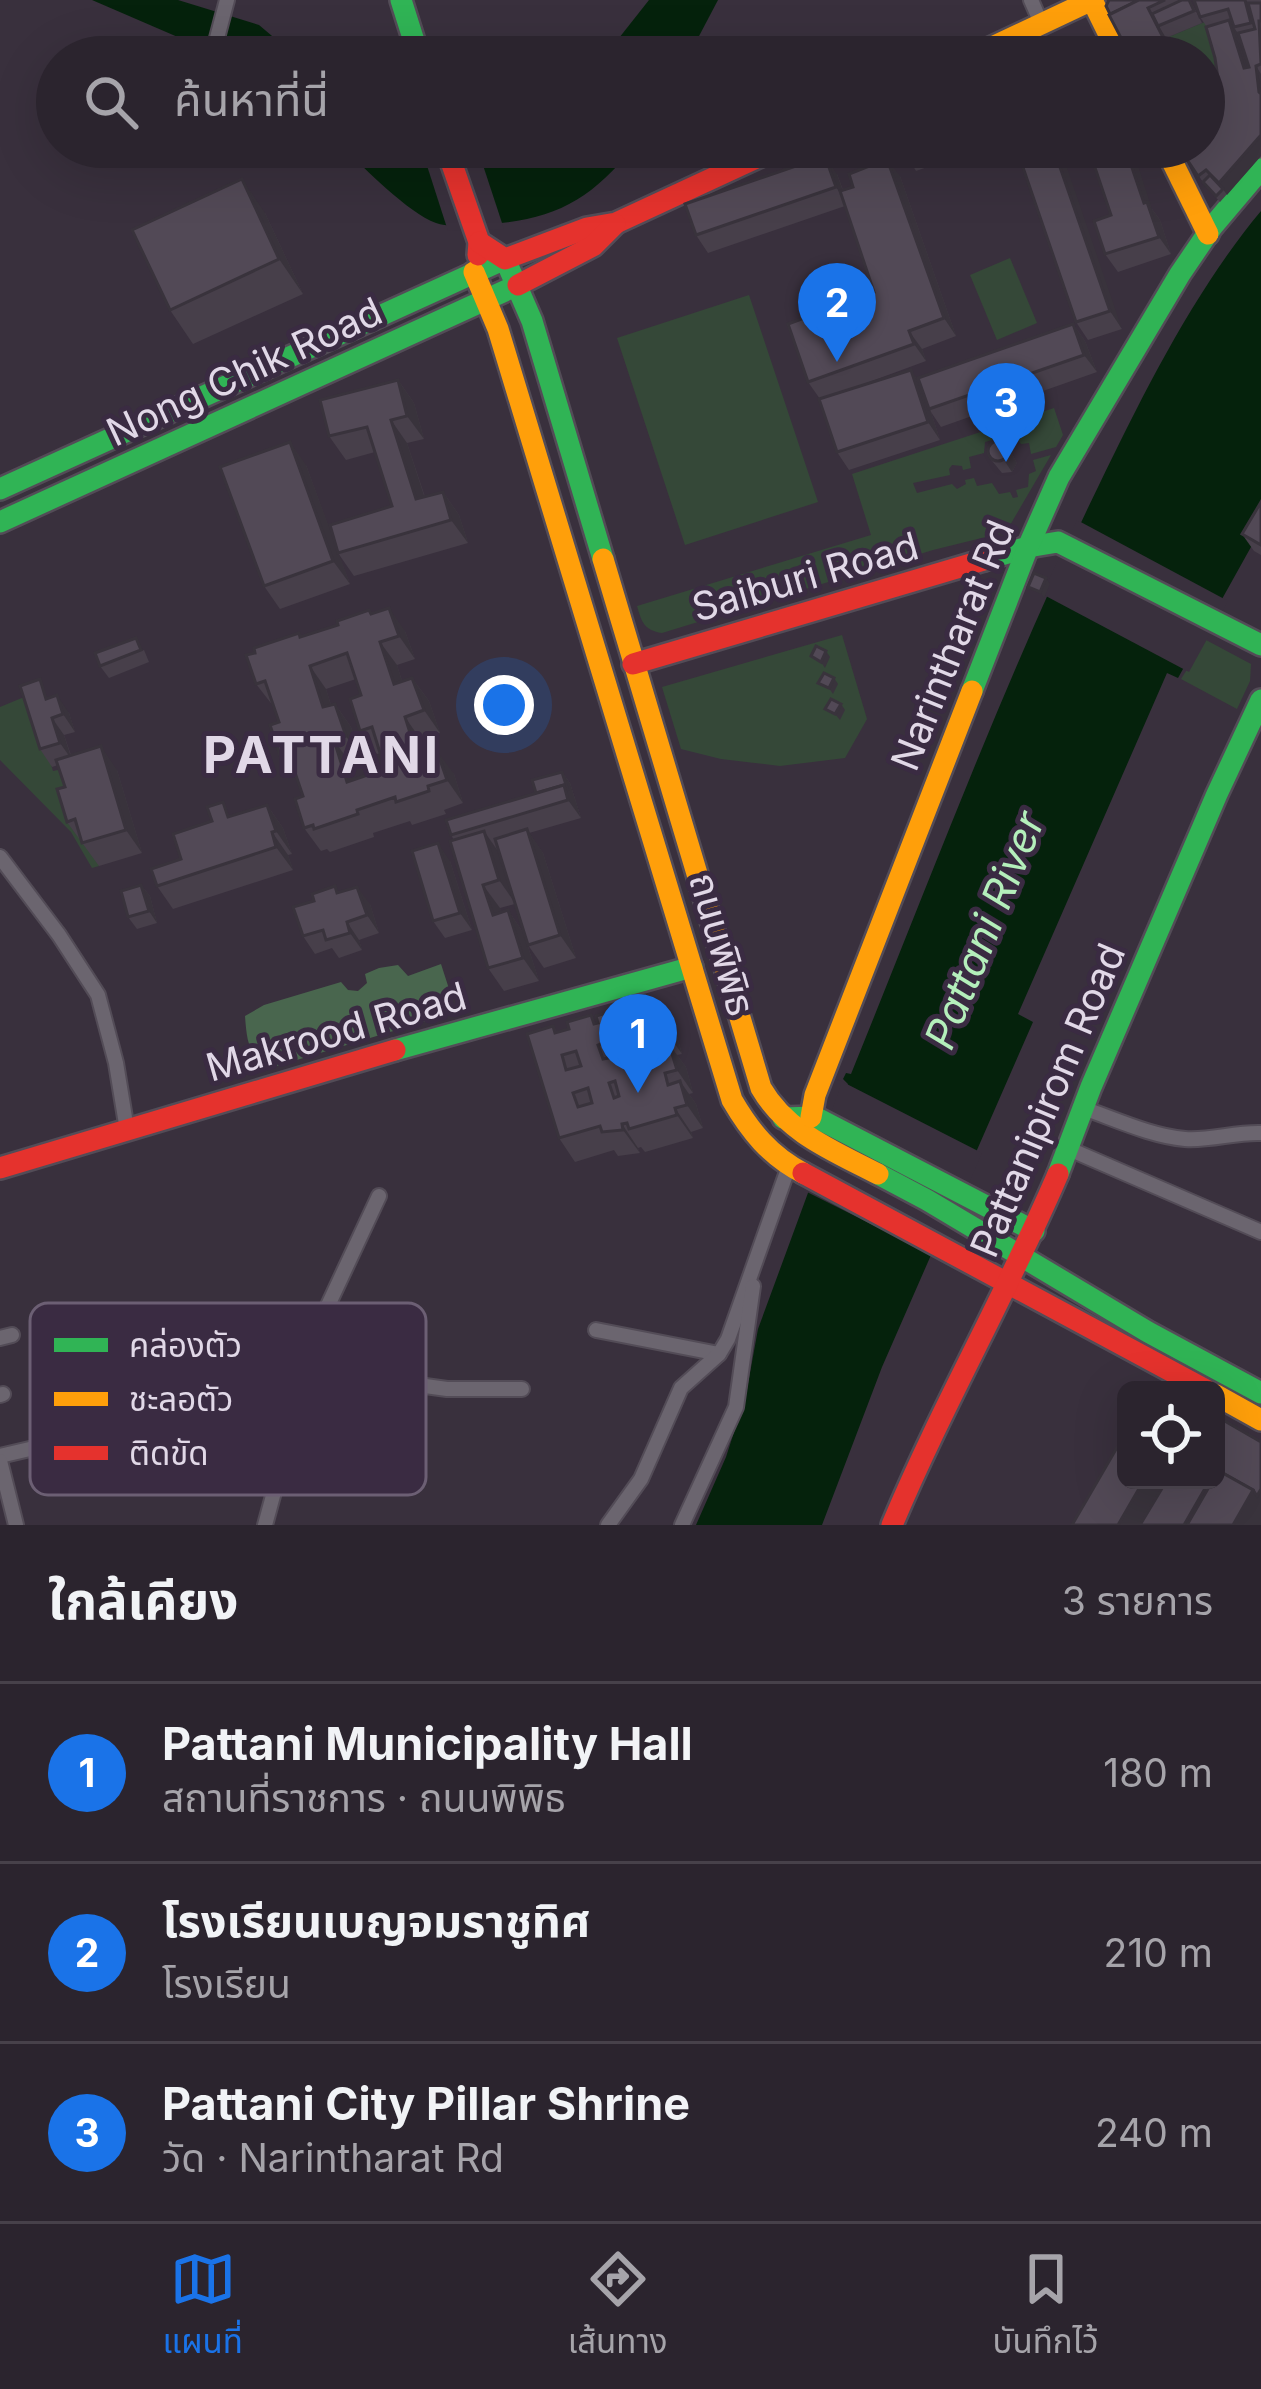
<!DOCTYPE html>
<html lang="th">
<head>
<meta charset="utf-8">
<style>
  body { margin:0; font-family:Inter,"Noto Sans Thai",sans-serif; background:#37303a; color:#f1f3f6 }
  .controls { position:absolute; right:36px; bottom:36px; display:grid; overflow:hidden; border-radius:18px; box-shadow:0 12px 48px #0002 }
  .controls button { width:108px; height:108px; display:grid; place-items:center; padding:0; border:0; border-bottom:3px solid #47414a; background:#2b242e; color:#f1f3f6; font:60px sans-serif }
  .you { position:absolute; left:504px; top:705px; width:42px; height:42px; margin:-30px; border:9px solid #fff; border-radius:50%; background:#1a73e8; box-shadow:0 0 0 18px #1a73e833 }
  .badge { display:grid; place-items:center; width:78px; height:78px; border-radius:50%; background:#1a73e8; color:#fff; font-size:39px; font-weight:700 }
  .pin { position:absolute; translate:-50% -99px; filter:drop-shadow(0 3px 6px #0008) }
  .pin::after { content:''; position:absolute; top:63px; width:42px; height:36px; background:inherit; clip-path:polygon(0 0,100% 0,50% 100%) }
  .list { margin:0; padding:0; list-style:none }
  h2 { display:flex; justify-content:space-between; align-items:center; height:156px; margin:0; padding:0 48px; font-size:51px }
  h2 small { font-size:39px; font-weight:400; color:#a6a4aa }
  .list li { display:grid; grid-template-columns:78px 1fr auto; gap:36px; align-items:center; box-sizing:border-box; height:180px; padding:0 48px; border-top:3px solid #47414a }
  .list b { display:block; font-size:45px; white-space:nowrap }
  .list p { margin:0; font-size:39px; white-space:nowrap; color:#a6a4aa }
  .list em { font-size:39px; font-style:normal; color:#a6a4aa }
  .icon { flex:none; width:66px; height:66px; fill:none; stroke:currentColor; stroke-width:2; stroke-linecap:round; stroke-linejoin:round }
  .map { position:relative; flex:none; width:1261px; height:1525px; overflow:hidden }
  .search { position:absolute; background:#2b242e; box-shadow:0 12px 48px #0002; left:36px; right:36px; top:36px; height:132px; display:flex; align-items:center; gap:30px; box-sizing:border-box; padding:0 42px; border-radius:66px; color:#a6a4aa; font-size:45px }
  .sheet { height:696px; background:#2b242e }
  nav { display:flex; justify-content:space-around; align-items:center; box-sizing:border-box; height:168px; border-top:3px solid #47414a; background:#2b242e; font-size:33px; color:#a6a4aa }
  nav a { display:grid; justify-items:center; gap:6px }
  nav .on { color:#1a73e8 }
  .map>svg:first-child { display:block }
  .green { fill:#354838 }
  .forest { fill:#49664e }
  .water { fill:#05220c }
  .pier { fill:#39303d }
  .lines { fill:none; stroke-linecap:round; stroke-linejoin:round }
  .street-casing { stroke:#534c57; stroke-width:18 }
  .fast-casing { stroke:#534c57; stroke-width:26 }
  .slow-casing { stroke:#534c57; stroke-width:26 }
  .jam-casing { stroke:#534c57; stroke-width:26 }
  .street { stroke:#6b656f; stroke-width:14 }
  .fast { stroke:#30b455; stroke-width:21 }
  .slow { stroke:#ff9f0a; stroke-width:21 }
  .jam { stroke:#e5322d; stroke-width:21 }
  .wall { fill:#473f4a; fill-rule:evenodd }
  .shaded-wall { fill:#39333c }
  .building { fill:#524956; stroke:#39333c; stroke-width:3; fill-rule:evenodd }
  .labels { text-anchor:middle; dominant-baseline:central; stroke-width:10; stroke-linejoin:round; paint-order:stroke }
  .street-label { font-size:39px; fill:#e1d8e7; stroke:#3a2b42 }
  .water-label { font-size:42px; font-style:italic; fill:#b4efbb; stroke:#3a2b42 }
  .district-label { font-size:51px; font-weight:bold; letter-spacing:3px; fill:#e1d8e7; stroke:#3a2b42 }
  .key { fill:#3a2b42; stroke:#6c5f74; stroke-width:3 }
  .key-label { font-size:33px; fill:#e1d8e7 }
</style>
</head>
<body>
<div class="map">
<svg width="1261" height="1525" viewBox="0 0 1261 1525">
  <rect width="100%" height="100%" fill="#39303d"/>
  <g class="green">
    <polygon points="1207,21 1223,70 1223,141 1204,97 1204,57 1176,57 1166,38"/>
    <polygon points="1010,258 1037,323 997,340 970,275"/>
    <polygon points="749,295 818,502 685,545 617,338"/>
    <path d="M1054,408L1063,435L1056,447L1031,454L1029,443L1021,444L1014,434L1003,437L1000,428L994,430L996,439L985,442L984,453L969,457L971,468L963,470L962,466L952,465L949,469L950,475L913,483L917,493L952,484L957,489L966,484L965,480L974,478L977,486L992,483L999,494L1010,492L1013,498L1018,497L1016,490L1028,487L1029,474L1036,471L1033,460L1051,455L1006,532L933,550L662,633C644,630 642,623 637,606L871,535L852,474Z"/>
    <polygon points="842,635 867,719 845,758 780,766 721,759 681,749 662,687"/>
    <polygon points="1206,640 1251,664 1250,681 1237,709 1181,679"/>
    <polygon points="29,695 53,771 68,768 99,866 92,868 71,832 0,760 0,707"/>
  </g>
  <path class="forest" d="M441,964L451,995L450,1014L270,1068C248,1054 247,1042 245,1016L264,1005L341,982L348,990L358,991L367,983L365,974L379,968L398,965L408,976Z"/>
  <g class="water">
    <polygon points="92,0 178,0 259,25 297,57 224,57"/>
    <polygon points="649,0 718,0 688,57 604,57"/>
    <path d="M342,147H633C591,201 550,222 482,224C467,224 450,228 436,223C408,213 365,168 342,147Z"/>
    <path d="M1261,211V529L1178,678L1167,673L1018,1014L1033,1022L882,1367L822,1525H696L726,1457L746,1395L758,1329L848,1084L843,1079L846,1073L851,1074C931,877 1006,676 1099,485C1144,392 1195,290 1261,211Z"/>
  </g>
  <g class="pier">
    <polygon points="421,147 477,147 504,229 448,231"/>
    <polygon points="1077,520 1228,601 1189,672 1042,594"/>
    <polygon points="837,1079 982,1153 937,1257 803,1190 841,1085"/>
  </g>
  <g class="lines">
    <g class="street-casing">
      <g id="street">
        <polyline points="1031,0 1041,23"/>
        <polyline points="212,57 227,0"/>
        <polyline points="0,857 59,935 98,995 116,1063 127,1130"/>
        <path d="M1083,1108C1115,1119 1151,1136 1185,1139C1210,1141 1235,1132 1261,1133"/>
        <polyline points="1069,1149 1261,1232"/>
        <polyline points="596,1330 719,1354"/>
        <polyline points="0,1338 12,1335"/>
        <polyline points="303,1369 447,1389 522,1389"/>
        <polyline points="0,1395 3,1394"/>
        <polyline points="0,1456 64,1441"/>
        <polyline points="0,1461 16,1525"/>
        <polyline points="265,1525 283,1459 299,1381 311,1342 379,1196"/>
        <polyline points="608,1525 641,1479 681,1388 719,1354 728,1339 789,1166"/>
        <polyline points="682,1525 736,1407 753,1286"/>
      </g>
    </g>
    <g class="fast-casing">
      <g id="fast">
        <polyline points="401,0 419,57"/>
        <polyline points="0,489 505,259 532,321 603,559"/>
        <polyline points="0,522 518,285"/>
        <polyline points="984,560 1028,547 1058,542 1261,645"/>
        <polyline points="972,691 1028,547 1059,477 1180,274 1212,227 1261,169"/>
        <polyline points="395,1050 692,967"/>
        <polyline points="783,1118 815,1117 1034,1231"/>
        <polyline points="878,1174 927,1200 1148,1332 1261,1393"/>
        <polyline points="1058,1174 1091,1087 1217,794 1261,700"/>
      </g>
    </g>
    <g class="slow-casing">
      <g id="slow">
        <polyline points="971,57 1092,0 1120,57"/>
        <polyline points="1165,147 1208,234"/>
        <path d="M474,272L498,329L732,1100C750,1131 770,1156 803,1173"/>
        <path d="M603,559L761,1088C787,1133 834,1151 878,1174"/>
        <polyline points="811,1117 815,1095 972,691"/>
        <polyline points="1216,1395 1261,1420"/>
      </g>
    </g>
    <g class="jam-casing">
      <g id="jam">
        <polyline points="446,147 479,242 478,255"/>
        <polyline points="479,242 505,259 587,228 616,223 780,147"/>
        <polyline points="518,285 593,246 615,224"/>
        <polyline points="633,664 984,560"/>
        <polyline points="0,1168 395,1050"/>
        <polyline points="803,1173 1206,1390"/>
        <path d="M892,1525C942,1406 1007,1293 1058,1174"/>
      </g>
    </g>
    <use href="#street" class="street"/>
    <use href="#fast" class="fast"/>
    <use href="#slow" class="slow"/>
    <use href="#jam" class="jam"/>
  </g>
  <g class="wall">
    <polygon points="1109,0 1190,0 1202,23 1166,38 1176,57"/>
    <polygon points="1194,0 1261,0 1261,156 1220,202 1207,188 1179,147 1204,147 1204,97 1217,126 1219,124 1219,85 1215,58 1207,27 1200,17"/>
    <polygon points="902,147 984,147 916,171"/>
    <polygon points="1016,147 1122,329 1088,340 1076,322"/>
    <polygon points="837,174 843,190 900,176 956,336 922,349 926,361 842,392 919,382 1073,324 1085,341 1097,372 941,427 931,412 940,440 849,470 837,452 820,399 808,382 874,292 845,206 708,253 696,235"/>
    <polygon points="1152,209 1160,220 1171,254 1118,272 1105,254"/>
    <polygon points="265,213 303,294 193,344 170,310"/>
    <polygon points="398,380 414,403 424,439 407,443 425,497 443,492 459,515 468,543 354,576 338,553 350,584 280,609 264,586 306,465 338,553 392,506 375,452 346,460 329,436"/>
    <polygon points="1007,445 1017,463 1012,472 1002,473 988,456"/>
    <polygon points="1261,502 1261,555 1254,551 1242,534"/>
    <path d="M372,614L405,631L415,659L397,665L402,681L412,678L429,701L440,733L421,740L426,755L454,774L463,803L444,810L446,814L412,825L410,821L373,833L374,837L330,852L327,849L321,851L304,828L303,796L298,781L281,758L279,722L274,707L256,684L299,633L302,637ZM356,679L361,695L360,731L377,754L380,753L385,769L355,779L350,763L362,760L351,727L335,704L331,705L326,689Z"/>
    <polygon points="144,650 149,662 109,678 100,666"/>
    <polygon points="52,697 69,713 75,732 64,735 71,755 117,770 142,853 99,866 67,822 65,787 58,765 52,767 40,749"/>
    <polygon points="562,772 570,783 581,818 529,833 543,853 576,958 544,968 528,945 515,904 500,908 501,913 508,910 524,934 539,981 504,991 488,968 454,840 451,835 536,793"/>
    <polygon points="267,805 283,828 292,854 288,855 293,870 173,909 157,886 181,859 233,816"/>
    <polygon points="450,861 472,930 445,938 433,921"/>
    <polygon points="141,885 150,896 157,923 137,929 128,917"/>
    <polygon points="339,892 370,904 379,933 359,940 362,950 339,958 332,948 315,954 303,936"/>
    <polygon points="644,1002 648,1008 675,1029 682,1054 677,1055 686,1067 693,1093 689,1094 696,1104 703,1128 691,1132 693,1138 645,1152 641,1147 638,1148 640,1153 618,1156 614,1150 575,1162 559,1138 553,1026 557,1032 597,1023"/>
  </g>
  <g class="shaded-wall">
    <polygon points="1148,8 1166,38 1176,57 1173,57"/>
    <polygon points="1229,20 1237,32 1252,80 1244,68"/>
    <polygon points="1256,66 1261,74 1261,95 1259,92"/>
    <polygon points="1204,97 1223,141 1218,147 1206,129"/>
    <polygon points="1261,135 1261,156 1227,195 1219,183"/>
    <polygon points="1053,147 1060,147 1122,329 1110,311"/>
    <polygon points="1125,147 1132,147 1152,209 1160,220 1171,254 1159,237 1144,203"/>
    <polygon points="825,156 837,174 848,205 836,187"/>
    <polygon points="887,159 900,176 956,336 944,318"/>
    <polygon points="242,179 265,213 303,294 279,259"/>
    <polygon points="1073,324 1085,341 1097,372 1084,355"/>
    <polygon points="909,331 922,349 926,361 914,344"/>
    <polygon points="911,370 923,387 940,440 928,422"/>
    <polygon points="398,380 414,403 424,439 407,416"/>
    <polygon points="391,420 407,443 433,523 416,499"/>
    <polygon points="290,442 306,465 350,584 333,561"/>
    <polygon points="1007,445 1017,463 1012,472 1004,460"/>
    <polygon points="443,492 459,515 468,543 451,520"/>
    <polygon points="1046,578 1050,584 1044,598 1040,592"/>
    <polygon points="389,608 405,631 415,659 399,636"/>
    <polygon points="380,642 397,665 410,707 394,684"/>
    <polygon points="826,651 830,657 825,668 821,662"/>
    <polygon points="310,666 326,689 339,731 323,707"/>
    <polygon points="412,678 429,701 440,733 424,710"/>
    <polygon points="834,678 838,684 833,694 829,688"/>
    <polygon points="57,695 69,713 75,732 63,714"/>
    <polygon points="335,704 351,727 362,760 346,736"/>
    <polygon points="841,704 845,710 840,720 835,714"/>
    <polygon points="405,717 421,740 434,781 418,758"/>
    <polygon points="52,718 64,735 72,760 60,743"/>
    <polygon points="334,740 350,763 364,805 347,782"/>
    <polygon points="101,746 117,770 142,853 126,830"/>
    <polygon points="437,751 454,774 463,803 447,780"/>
    <polygon points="562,772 570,783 581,818 568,800"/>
    <polygon points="267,805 283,828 292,854 276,831"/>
    <polygon points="527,829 543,853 576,958 560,935"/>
    <polygon points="484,831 500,854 515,903 499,880"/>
    <polygon points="272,832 288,855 293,870 276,847"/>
    <polygon points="438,843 450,861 472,930 460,913"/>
    <polygon points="141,885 150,896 157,923 149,911"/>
    <polygon points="483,885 500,908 509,939 493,915"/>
    <polygon points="357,887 370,904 379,933 367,915"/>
    <polygon points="508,910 524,934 539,981 523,958"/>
    <polygon points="347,922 359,940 362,950 350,933"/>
    <polygon points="659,1006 675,1029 682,1054 666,1031"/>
    <polygon points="669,1044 686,1067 693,1093 677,1070"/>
    <polygon points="680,1081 696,1104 703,1128 687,1105"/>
    <polygon points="675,1108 691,1132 693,1138 677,1115"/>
    <polygon points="622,1124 638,1148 640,1153 623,1130"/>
    <polygon points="1144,1480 1173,1480 1147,1525 1118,1525"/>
    <polygon points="1261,1489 1261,1525 1233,1525 1253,1490"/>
  </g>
  <g class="building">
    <polygon points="1109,0 1139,0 1110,14 1106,6"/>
    <polygon points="1139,0 1165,0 1148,8 1173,57 1131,57 1109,15"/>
    <polygon points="1182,0 1189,0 1194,11 1158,26 1152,14"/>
    <polygon points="1194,0 1245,0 1251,23 1234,27 1228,9 1200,17"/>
    <polygon points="1248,3 1261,3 1261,21 1259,21 1261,64 1256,66 1259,92 1261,94 1261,135 1219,183 1206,170 1198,176 1180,149 1185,147 1204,147 1204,138 1210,135 1219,124 1219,85 1215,58 1206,27 1229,20 1244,68 1249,67 1238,33 1255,29"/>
    <polygon points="1204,107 1211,123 1204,130"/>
    <polygon points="902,147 922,147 904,153"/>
    <polygon points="1016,147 1053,147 1110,311 1076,322"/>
    <polygon points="1088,147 1125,147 1144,203 1147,202 1159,237 1105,254 1094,221 1111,215"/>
    <polygon points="825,156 836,187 696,235 685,204"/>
    <polygon points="887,159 944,318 909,331 914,344 808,382 788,324 874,292 840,191 853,187 849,174"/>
    <polygon points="1210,175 1223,189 1216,196 1203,182"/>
    <polygon points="242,179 279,259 170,310 132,230"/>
    <polygon points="1073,324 1084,355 929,409 918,378"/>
    <polygon points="911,370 928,422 837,452 819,399"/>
    <polygon points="398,380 407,416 391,420 416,499 443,492 451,520 338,553 330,525 392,506 367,427 329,436 320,400"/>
    <circle cx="998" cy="451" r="10"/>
    <polygon points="290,442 333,561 264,586 220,467"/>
    <polygon points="1261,502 1261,545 1242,534"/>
    <polygon points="1034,573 1046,578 1040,592 1028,587"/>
    <path d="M389,608L399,636L380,642L394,684L412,678L424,710L405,717L418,758L437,751L447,780L428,786L429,791L396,802L395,797L357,810L358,814L314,829L313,825L304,828L295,799L303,796L289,755L281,758L270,725L279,722L265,681L256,684L246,655L255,653L254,648L299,633L300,637L338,625L337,621L369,610L371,614ZM347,653L361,695L350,699L360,731L372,727L385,769L347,782L334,740L346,736L335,704L323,707L310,666Z"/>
    <polygon points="136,638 141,650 100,666 95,653"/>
    <polygon points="816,646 826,651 821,662 811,656"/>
    <polygon points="824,673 834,678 829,688 818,683"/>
    <polygon points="40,679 46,699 57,695 63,714 52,718 60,743 40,749 20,686"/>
    <polygon points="831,699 841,704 835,714 825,709"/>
    <polygon points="101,746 126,830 82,843 75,819 67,822 57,789 65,787 56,760"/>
    <polygon points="562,772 568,791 564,785 536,793 532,780"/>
    <polygon points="564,785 568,800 451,835 446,820"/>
    <polygon points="223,802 228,817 267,805 276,831 272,832 276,847 157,886 151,869 181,859 173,834 212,821 207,807"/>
    <polygon points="527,829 560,935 528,945 495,839"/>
    <polygon points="484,831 499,880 483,885 493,915 508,910 523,958 488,968 450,841"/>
    <polygon points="438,843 460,913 433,921 412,851"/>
    <polygon points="141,885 149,911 128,917 121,891"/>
    <polygon points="335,886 337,893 357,887 367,915 347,922 350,933 326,940 323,930 303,936 293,907 314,901 312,894"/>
    <path d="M644,1002L646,1009L659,1006L666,1031L653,1034L657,1048L669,1044L677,1070L665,1073L668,1085L680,1081L687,1105L675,1108L677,1115L629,1129L627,1123L622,1124L623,1130L602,1132L600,1126L559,1138L527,1034L553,1026L555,1033L569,1029L567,1022L591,1015L594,1024L598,1023L596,1016ZM603,1043L608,1058L603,1059L598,1045ZM576,1051L581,1066L566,1070L562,1055ZM615,1081L619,1096L614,1098L609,1083ZM588,1088L592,1103L578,1107L573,1093Z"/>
    <polygon points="1155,1382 1168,1390 1150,1390"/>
    <polygon points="1216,1416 1261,1442 1261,1489 1257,1496 1253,1490 1219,1471 1216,1472"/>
    <polygon points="1126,1432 1126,1480 1144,1480 1118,1525 1072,1525"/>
    <polygon points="1219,1471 1253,1490 1233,1525 1187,1525 1213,1480 1216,1480"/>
    <polygon points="1167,1480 1198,1480 1207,1485 1184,1525 1140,1525"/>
  </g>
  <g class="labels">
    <g class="street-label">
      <text transform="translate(244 371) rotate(-25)">Nong Chik Road</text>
      <text transform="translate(805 576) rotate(-16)">Saiburi Road</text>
      <text transform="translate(952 645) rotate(-68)">Narintharat Rd</text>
      <text transform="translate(723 944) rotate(74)">ถนนพิพิธ</text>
      <text transform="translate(336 1031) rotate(-16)">Makrood Road</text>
      <text transform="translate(1047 1100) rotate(-67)">Pattanipirom Road</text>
    </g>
    <g class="water-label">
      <text transform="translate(984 930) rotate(-68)">Pattani River</text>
    </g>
    <g class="district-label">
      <text x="322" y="754">PATTANI</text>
    </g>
  </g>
  <rect x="30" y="1303" width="396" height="192" rx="18" class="key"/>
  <rect x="54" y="1338" width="54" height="14" fill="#30b455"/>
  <rect x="54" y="1392" width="54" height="14" fill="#ff9f0a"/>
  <rect x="54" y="1446" width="54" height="14" fill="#e5322d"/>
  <g class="key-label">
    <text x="129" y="1357">คล่องตัว</text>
    <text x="129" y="1411">ชะลอตัว</text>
    <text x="129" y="1465">ติดขัด</text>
  </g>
</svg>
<div class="controls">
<button><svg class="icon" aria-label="locate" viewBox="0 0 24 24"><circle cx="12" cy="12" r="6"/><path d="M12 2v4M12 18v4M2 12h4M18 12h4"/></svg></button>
</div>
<div class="you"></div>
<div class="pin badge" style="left:638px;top:1093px">1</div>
<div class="pin badge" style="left:837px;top:362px">2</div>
<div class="pin badge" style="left:1006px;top:462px">3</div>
<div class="search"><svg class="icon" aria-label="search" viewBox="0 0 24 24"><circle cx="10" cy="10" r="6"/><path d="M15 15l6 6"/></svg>ค้นหาที่นี่</div>
</div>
<section class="sheet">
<h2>ใกล้เคียง<small>3 รายการ</small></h2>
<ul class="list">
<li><span class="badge">1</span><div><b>Pattani Municipality Hall</b><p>สถานที่ราชการ · ถนนพิพิธ</p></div><em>180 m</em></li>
<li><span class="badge">2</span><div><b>โรงเรียนเบญจมราชูทิศ</b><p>โรงเรียน</p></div><em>210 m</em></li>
<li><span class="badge">3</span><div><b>Pattani City Pillar Shrine</b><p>วัด · Narintharat Rd</p></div><em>240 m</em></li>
</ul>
</section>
<nav>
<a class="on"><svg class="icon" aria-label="map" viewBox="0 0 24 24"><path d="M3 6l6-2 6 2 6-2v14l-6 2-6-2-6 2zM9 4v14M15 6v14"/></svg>แผนที่</a>
<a><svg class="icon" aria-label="directions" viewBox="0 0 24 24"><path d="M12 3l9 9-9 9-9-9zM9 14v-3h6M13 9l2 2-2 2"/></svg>เส้นทาง</a>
<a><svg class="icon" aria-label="saved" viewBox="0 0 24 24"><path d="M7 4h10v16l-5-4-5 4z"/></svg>บันทึกไว้</a>
</nav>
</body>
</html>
